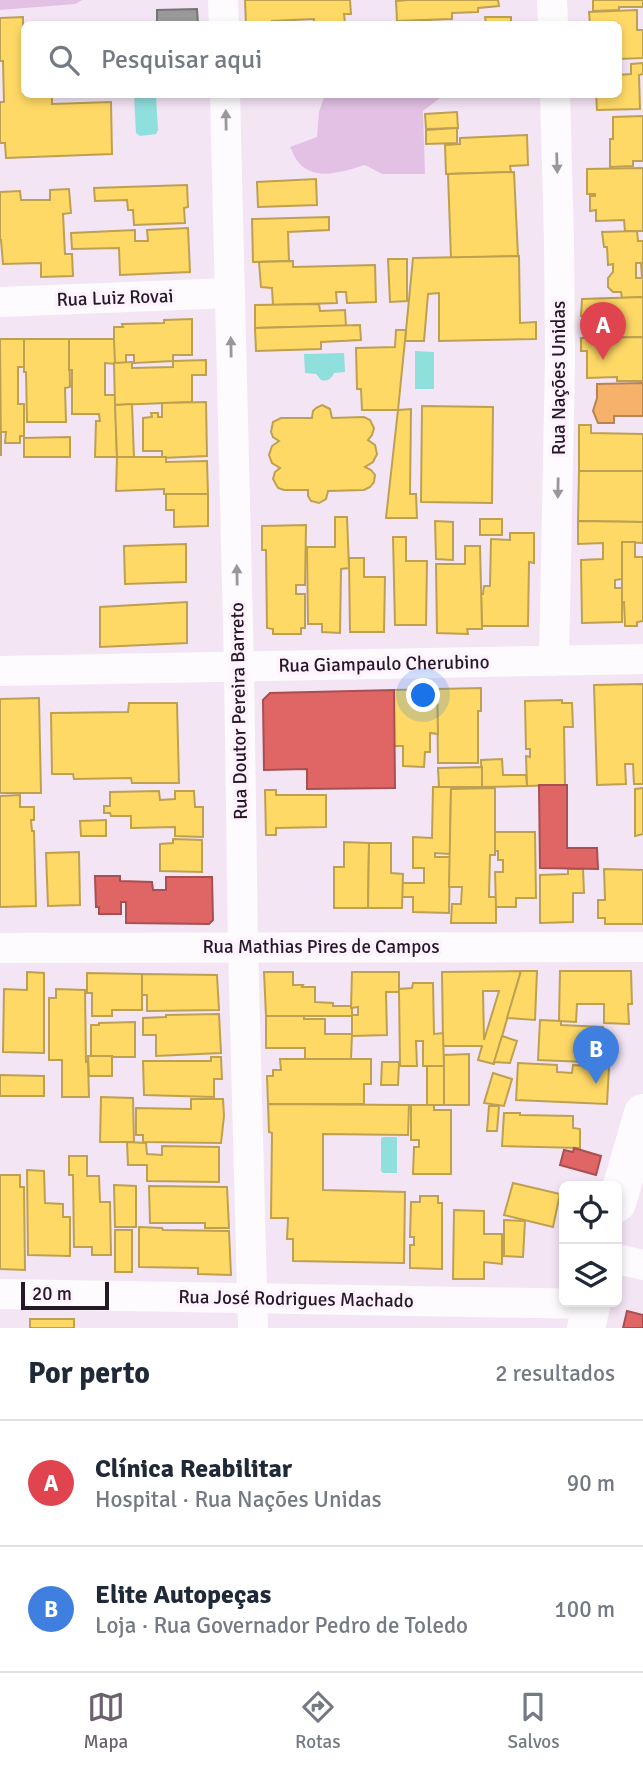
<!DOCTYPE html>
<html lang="pt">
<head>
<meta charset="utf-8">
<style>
  body { margin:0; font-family:Signika,sans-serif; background:#f2f2f3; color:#1f2937 }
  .controls { position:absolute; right:21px; bottom:21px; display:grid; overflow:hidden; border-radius:10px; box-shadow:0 4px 10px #0003 }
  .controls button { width:63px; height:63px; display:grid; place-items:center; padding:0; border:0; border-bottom:2px solid #e0e1e3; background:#fff; color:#1f2937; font:35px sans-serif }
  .scale { position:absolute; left:21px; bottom:18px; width:88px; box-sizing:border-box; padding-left:7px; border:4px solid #241a25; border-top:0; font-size:19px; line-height:24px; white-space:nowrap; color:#241a25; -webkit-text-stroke:5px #fdf2fe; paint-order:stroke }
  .you { position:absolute; left:424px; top:696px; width:24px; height:24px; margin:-18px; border:5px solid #fff; border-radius:50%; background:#1a73e8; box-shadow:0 0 0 10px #1a73e833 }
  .badge { display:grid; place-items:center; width:46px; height:46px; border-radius:50%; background:#6d616e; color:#fff; font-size:23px; font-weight:700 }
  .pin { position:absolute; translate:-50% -58px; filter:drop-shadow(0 2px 4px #0008) }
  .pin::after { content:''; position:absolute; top:37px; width:24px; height:21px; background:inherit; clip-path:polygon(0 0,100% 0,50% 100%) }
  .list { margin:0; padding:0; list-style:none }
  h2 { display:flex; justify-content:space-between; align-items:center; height:91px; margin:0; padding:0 28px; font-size:30px }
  h2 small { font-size:23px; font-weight:400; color:#747a83 }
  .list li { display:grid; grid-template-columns:46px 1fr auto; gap:21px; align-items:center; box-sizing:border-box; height:126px; padding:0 28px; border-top:2px solid #e0e1e3 }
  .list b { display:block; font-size:26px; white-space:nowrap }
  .list p { margin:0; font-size:23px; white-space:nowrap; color:#747a83 }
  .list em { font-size:23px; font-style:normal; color:#747a83 }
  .icon { flex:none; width:38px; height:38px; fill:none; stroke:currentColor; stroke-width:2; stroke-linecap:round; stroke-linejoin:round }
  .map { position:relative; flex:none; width:643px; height:1328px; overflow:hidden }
  .search { position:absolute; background:#fff; box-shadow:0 4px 10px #0003; left:21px; right:21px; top:21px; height:77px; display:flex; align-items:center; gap:18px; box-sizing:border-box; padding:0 24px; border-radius:10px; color:#747a83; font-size:26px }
  .sheet { height:343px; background:#fff }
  nav { display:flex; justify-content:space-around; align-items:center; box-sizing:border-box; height:98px; border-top:2px solid #e0e1e3; background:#fff; font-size:19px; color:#747a83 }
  nav a { display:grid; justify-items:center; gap:4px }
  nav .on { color:#6d616e }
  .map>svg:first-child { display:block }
  .green { fill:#e2c1e4 }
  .water { fill:#8fdfdd }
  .homes { fill:#ffd966; stroke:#bda052; stroke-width:2; fill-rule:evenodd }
  .shops { fill:#e06666; stroke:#a84f52; stroke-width:2 }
  .health { fill:#f6b26b; stroke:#b78456; stroke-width:2 }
  .industry { fill:#999; stroke:#767376; stroke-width:2 }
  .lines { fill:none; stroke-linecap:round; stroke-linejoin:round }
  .street { stroke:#fdfbfe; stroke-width:30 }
  .secondary { stroke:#fdfbfe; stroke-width:38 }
  .oneway { fill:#9b969c }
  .labels { text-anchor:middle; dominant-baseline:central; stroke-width:7; stroke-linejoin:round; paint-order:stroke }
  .street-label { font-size:19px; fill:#241a25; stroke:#fdf2fe }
</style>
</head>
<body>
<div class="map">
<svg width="643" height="1328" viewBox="0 0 643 1328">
  <rect width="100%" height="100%" fill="#f4e5f5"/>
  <g class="green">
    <polygon points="0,0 82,0 75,4 0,10"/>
    <path d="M325,95H444L423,111L425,174H382L365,165C345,171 315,182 299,163C295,159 293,152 290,147L317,137L319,112Z"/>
  </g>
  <g class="water">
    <polygon points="134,95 156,95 158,130 156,134 140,136 136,133"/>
    <polygon points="415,351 434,352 434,389 415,389"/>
    <path d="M344,353L345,372L334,373C332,378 328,382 321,380L316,374L305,373L304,354Z"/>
    <polygon points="383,1137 396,1137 397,1138 397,1173 383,1173 381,1171 381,1139"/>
  </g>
  <g class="homes">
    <polygon points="245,0 350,0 351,14 344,14 345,23 314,24 314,19 272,21 272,24 246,24"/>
    <polygon points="408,0 498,0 499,6 478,8 478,12 452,13 452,19 397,21 396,1"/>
    <polygon points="593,0 643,0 643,7 619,7 619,10 593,11"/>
    <polygon points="637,10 637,30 643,30 643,58 618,59 618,24 590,24 589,12"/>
    <polygon points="23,17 23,32 24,32 24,94 52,94 52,104 111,102 112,154 6,158 5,143 0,143 0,102 4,102 3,61 0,61 0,18"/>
    <polygon points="485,17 511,17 511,24 434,24 486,22"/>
    <polygon points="431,20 431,24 413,24 413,21"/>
    <polygon points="378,22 378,24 307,24 314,24"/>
    <polygon points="643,63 643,74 639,75 640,109 597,110 596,94 618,94 618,75 631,74 631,64"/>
    <polygon points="457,112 458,128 426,129 425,114"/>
    <polygon points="643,116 643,161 633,161 633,166 610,167 610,139 613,139 613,117"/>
    <polygon points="457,128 457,143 426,144 426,130"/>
    <polygon points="527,135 528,165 510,166 511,172 446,174 445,145 460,144 460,138"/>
    <polygon points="643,168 643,231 625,231 624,220 596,221 596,210 590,211 590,196 595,196 595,194 587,194 587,169"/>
    <polygon points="514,172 518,256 451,258 448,174"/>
    <polygon points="316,179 317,205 258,207 257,182"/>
    <polygon points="187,185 188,207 184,208 185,223 134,225 133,210 128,210 127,200 95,201 94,188"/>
    <polygon points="69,189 71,213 63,214 65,254 72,254 73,276 41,277 41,263 3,264 1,240 0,240 0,192 20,191 21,200 50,200 50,190"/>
    <polygon points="329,217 329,230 288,232 289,261 253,262 252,219"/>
    <polygon points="188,228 190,272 120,275 119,248 72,249 71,233 135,230 135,241 148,241 147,230"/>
    <path d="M637,231L638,241H643V297L622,298L621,292H613L608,287V278L613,272V264L608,265L607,247H604L602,232ZM636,263H641L642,278H636Z"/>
    <polygon points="519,256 520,323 536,322 536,339 439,341 439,293 428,294 424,341 405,341 413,258"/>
    <polygon points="388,259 407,259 407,301 390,302"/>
    <polygon points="293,261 293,267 375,265 376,302 347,303 346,292 336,292 337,303 273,305 272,288 261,287 259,262"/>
    <polygon points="643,297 643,337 588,339 587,329 589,329 589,316 581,316 582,299"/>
    <polygon points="319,304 320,311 345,310 346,326 255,328 255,305"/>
    <polygon points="192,319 192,355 173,355 173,361 134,363 134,355 126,355 126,363 114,363 114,327 123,327 122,324 164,323 164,320"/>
    <polygon points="360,325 361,340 321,342 321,349 256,351 255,328"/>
    <polygon points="396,330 406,330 398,410 362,410 361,389 357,389 356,348 395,347"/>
    <polygon points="643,337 643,381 617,381 617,377 587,378 587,351 581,351 581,338"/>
    <polygon points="0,339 24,339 24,367 18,367 18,404 24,404 24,436 20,436 20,443 5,443 6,432 1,432 1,456"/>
    <polygon points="24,339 69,339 70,387 65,388 66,422 27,422 26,372 24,372"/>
    <polygon points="69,339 114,339 115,364 105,363 105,395 115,395 117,457 95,457 96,421 100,421 99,414 72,414 72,370 69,370"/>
    <polygon points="206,360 206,375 192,375 192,402 115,405 114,363 132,362 132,368 173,367 173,361"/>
    <polygon points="206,402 207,456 162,458 162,451 143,451 143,418 152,417 151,413 158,413 158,417 162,417 162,403"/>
    <polygon points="132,404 134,458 117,457 115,405"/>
    <polygon points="322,405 330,409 332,418 364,417 370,420 374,428 372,435 368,440 375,445 377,454 373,462 365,467 371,470 375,475 374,482 370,487 364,490 328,491 326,499 319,503 311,501 308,496 308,490 284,490 278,488 273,479 275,472 280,468 272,463 269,455 272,446 279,441 273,437 271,432 273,422 281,418 312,418 313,411 316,408"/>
    <polygon points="422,406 493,407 492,503 421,502"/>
    <polygon points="411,409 410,494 416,494 417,518 386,518 398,410"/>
    <polygon points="579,425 591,425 591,433 643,434 643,471 579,471"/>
    <polygon points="70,437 70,457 24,457 24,438"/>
    <polygon points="117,457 166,457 166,462 207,461 208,494 164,494 164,489 116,491"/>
    <polygon points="579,471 643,471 643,522 578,521"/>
    <polygon points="166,494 208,494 208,526 174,527 174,510 166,510"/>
    <polygon points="335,517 347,517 349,568 341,569 340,633 322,632 322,624 308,624 307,547 335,547"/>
    <rect x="480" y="519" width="22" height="16"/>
    <polygon points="435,521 453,522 453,560 436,559"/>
    <polygon points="578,521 643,522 643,543 622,542 622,579 615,580 615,588 622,588 622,622 582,623 581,560 603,559 603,543 578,544"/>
    <polygon points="306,525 305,585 296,585 296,594 305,594 305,628 301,628 301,634 273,634 273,629 267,628 266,550 262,550 262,526"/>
    <polygon points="510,533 534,533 534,563 529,562 528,626 482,626 481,594 483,594 484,586 490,586 491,539 510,540"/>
    <polygon points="393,537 406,537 406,561 427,561 426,625 395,625"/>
    <polygon points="622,542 635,542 635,557 643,557 643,621 637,622 637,626 625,626 624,602 622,602"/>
    <polygon points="186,544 186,582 125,584 124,546"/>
    <polygon points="465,546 480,546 482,629 467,629 468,634 437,633 436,564 465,564"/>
    <polygon points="349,558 364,558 364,577 385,577 384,632 350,632"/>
    <polygon points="187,602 187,643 100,647 100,607"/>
    <polygon points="643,684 643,784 634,784 633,764 625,764 626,784 597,785 594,685"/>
    <polygon points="481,688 481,711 478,711 478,763 438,763 437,689"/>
    <polygon points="437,689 438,734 430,733 430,752 425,752 424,767 403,766 403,746 394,746 394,690"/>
    <polygon points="39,698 41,793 0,793 0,699"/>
    <polygon points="562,700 562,703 572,703 573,727 564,727 565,785 527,786 526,756 530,757 530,749 526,749 525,701"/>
    <polygon points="129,703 177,703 179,783 132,783 131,778 74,779 73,774 52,774 51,713 128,712"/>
    <polygon points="502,759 503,775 526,775 527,786 482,787 481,760"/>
    <polygon points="482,767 482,787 439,787 438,768"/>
    <polygon points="433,787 451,787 450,854 435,853 435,857 450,857 449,913 413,912 413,897 402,897 402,883 424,883 424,868 413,868 413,837 432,838"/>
    <polygon points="495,788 495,855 490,855 489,897 496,897 496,923 451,923 452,904 461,904 462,887 449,887 451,789"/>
    <polygon points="643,788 643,834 635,836 635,789"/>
    <polygon points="265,790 276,790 276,795 326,795 326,827 276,828 276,835 266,835"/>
    <polygon points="159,791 160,800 175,799 175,791 194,791 195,807 203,807 203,837 175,836 175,827 131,828 131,816 111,816 110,813 104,813 104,806 110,806 110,792"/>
    <polygon points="20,795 20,807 34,807 34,820 31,820 32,831 34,831 36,906 0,907 0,796"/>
    <polygon points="106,820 106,836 81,836 80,821"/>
    <polygon points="495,832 535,832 536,898 516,898 516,907 496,907 495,872 503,872 503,860 498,860 498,851 495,851"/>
    <polygon points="173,839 202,840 202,872 160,871 160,844 173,843"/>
    <polygon points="344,842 369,843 368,908 334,908 334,867 344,867"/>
    <polygon points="369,843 391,843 391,873 403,874 402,908 368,908"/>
    <polygon points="79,852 80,905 48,906 46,853"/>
    <polygon points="568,869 583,869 584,893 573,893 573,922 540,923 540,875 568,874"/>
    <polygon points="604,869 643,870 643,924 605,924 605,918 598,918 598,900 605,900"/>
    <path d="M521,971L494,1064L478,1060L482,1046H443L442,972ZM483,991H499L484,1040Z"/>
    <polygon points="521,971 537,971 535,1020 507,1018"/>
    <polygon points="560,971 631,971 632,1004 628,1004 629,1024 604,1023 604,1004 577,1004 576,1022 559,1021"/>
    <polygon points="27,972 44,973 44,1053 3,1052 4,989 27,990"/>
    <polygon points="264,972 293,972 293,985 303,985 302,987 315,987 315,1002 333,1003 333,1006 352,1006 352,1016 266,1016"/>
    <polygon points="352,972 399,972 399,992 386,992 387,1035 352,1036 352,1015 358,1015 358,1007 351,1008"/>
    <polygon points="87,973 142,974 142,1010 112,1010 112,1016 92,1016 92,993 87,993"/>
    <polygon points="142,974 217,975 219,1010 147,1011 147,995 142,995"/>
    <polygon points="413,983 433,983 434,1034 443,1033 444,1066 423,1066 423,1041 416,1041 417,1066 400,1066 399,989 412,988"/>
    <polygon points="56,989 85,990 86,1062 88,1061 89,1097 62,1097 62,1060 49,1060 49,998 56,998"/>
    <polygon points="219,1014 221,1053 156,1056 156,1035 143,1035 143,1018 166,1017 166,1015"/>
    <polygon points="266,1016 304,1016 304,1019 325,1019 325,1034 352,1034 351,1059 305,1059 305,1048 266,1048"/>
    <polygon points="540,1020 561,1021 561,1025 603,1027 603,1040 611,1040 610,1063 538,1060"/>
    <polygon points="135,1022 135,1057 91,1057 91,1025 99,1025 99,1023"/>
    <polygon points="502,1036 517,1041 510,1063 494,1062"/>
    <polygon points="469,1054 469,1105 444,1105 444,1055"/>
    <polygon points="88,1056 112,1056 112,1076 89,1076"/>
    <polygon points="211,1057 221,1057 222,1079 214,1079 214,1097 144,1095 143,1061 211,1061"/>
    <polygon points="280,1059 371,1059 371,1084 364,1084 364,1104 268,1104 267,1076 273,1076 273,1070 281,1070"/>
    <polygon points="382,1062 399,1062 398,1085 381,1085"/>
    <polygon points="518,1063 557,1065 557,1072 572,1073 573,1065 609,1067 607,1104 516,1100"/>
    <rect x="427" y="1066" width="17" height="39"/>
    <polygon points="493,1073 512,1079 504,1106 484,1103"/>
    <polygon points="0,1075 44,1076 44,1096 0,1096"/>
    <polygon points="101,1097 133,1098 134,1142 100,1142"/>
    <polygon points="191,1099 223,1099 224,1116 221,1143 143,1142 143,1135 136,1135 136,1108 191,1109"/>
    <polygon points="268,1104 409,1105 408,1135 323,1134 323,1190 405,1192 404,1263 293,1261 293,1239 287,1239 288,1218 271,1218 272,1133 269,1132"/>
    <polygon points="411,1105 434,1105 434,1110 451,1110 451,1174 413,1174 414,1147 419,1147 419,1140 411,1140"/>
    <polygon points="489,1106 499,1106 497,1131 487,1131"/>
    <polygon points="504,1113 520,1113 520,1115 573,1116 573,1128 580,1129 580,1148 502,1146"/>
    <polygon points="127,1142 146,1143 147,1154 162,1155 162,1146 219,1147 219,1182 147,1181 147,1165 128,1165"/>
    <polygon points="69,1156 87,1156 87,1176 99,1176 100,1202 110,1202 111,1255 92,1255 92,1247 74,1247 73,1175 69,1175"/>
    <polygon points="27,1170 44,1171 45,1203 63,1204 63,1217 70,1217 70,1256 28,1255"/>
    <polygon points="0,1175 20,1175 20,1187 24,1187 25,1270 0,1269"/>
    <polygon points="513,1183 560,1194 553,1227 504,1215"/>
    <polygon points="114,1185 136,1186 136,1227 115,1227"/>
    <polygon points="149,1186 227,1187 229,1228 205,1228 205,1223 150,1223"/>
    <polygon points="420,1196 438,1196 438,1203 442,1203 442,1269 410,1268 410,1245 414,1245 414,1237 410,1237 411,1202 420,1202"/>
    <polygon points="454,1210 484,1211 484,1234 502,1234 502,1264 484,1262 484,1279 453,1279"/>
    <polygon points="504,1220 525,1221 523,1257 504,1256"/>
    <polygon points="139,1227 162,1228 163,1230 229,1231 231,1275 198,1274 198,1268 139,1267"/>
    <rect x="115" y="1230" width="17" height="42"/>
    <rect x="30" y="1319" width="44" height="9"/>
  </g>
  <g class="shops">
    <polygon points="394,690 395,788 307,789 307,769 264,770 263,700 270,693"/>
    <polygon points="539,785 567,785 567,848 597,848 598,869 540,868"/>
    <polygon points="95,876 120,876 120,881 152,882 153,890 166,890 166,877 212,877 213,920 209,924 126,923 126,902 121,902 121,914 99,914 99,907 96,907"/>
    <polygon points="574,1148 601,1156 596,1175 560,1165 564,1150 573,1152"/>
    <polygon points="627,1311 643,1315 643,1328 623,1328"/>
  </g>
  <polygon class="health" points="643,383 643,416 614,416 614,423 598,423 593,411 597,398 597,384"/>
  <polygon class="industry" points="197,9 198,24 157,24 157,10"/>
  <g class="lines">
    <g class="street">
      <polyline points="223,0 224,24"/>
      <polyline points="552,0 553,24"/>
      <polyline points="225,94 239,667 243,947 253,1328"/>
      <polyline points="0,302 230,293"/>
      <polyline points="554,661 560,360 559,239 555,94"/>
      <polyline points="0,671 643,659"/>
      <polyline points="0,948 643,947"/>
      <polyline points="617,1259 643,1265"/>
      <polyline points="0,1294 591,1304"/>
    </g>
    <g class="secondary">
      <polyline points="617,1203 643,1113"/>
      <polyline points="586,1328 592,1302"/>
    </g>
  </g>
  <defs><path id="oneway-solid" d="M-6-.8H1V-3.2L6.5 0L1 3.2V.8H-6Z" transform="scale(1.75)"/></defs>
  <g class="oneway">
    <use href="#oneway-solid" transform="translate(226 120) rotate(-91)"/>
    <use href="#oneway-solid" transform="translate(557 163) rotate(88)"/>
    <use href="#oneway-solid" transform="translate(231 347) rotate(-91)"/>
    <use href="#oneway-solid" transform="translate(558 488) rotate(91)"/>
    <use href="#oneway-solid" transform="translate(237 575) rotate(-91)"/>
  </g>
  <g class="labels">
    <g class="street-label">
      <text transform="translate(115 298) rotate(-2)">Rua Luiz Rovai</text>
      <text transform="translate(559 378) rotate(-90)">Rua Nações Unidas</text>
      <text transform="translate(384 664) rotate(-1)">Rua Giampaulo Cherubino</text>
      <text transform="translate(239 711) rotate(-91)">Rua Doutor Pereira Barreto</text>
      <text x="321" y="947">Rua Mathias Pires de Campos</text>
      <text transform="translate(296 1299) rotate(1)">Rua José Rodrigues Machado</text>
    </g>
  </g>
</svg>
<div class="controls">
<button><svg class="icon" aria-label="locate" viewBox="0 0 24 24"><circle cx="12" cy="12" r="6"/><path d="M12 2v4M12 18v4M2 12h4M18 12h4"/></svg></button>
<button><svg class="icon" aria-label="layers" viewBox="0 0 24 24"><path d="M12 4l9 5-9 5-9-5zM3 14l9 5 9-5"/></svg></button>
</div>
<div class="scale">20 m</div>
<div class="you"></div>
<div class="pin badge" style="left:603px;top:360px;background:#e0444e">A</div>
<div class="pin badge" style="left:596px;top:1084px;background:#3f7fe0">B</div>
<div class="search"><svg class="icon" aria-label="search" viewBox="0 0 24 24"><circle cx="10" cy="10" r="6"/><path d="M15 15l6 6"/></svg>Pesquisar aqui</div>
</div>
<section class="sheet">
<h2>Por perto<small>2 resultados</small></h2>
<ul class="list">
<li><span class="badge" style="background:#e0444e">A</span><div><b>Clínica Reabilitar</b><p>Hospital · Rua Nações Unidas</p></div><em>90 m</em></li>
<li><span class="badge" style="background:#3f7fe0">B</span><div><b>Elite Autopeças</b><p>Loja · Rua Governador Pedro de Toledo</p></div><em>100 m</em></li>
</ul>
</section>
<nav>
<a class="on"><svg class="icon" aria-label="map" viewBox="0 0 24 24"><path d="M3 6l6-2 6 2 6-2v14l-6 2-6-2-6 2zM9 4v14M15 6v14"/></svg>Mapa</a>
<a><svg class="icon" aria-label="directions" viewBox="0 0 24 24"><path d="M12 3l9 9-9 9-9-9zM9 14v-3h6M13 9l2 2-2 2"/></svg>Rotas</a>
<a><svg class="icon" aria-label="saved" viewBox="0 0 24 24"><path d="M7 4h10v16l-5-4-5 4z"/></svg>Salvos</a>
</nav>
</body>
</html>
